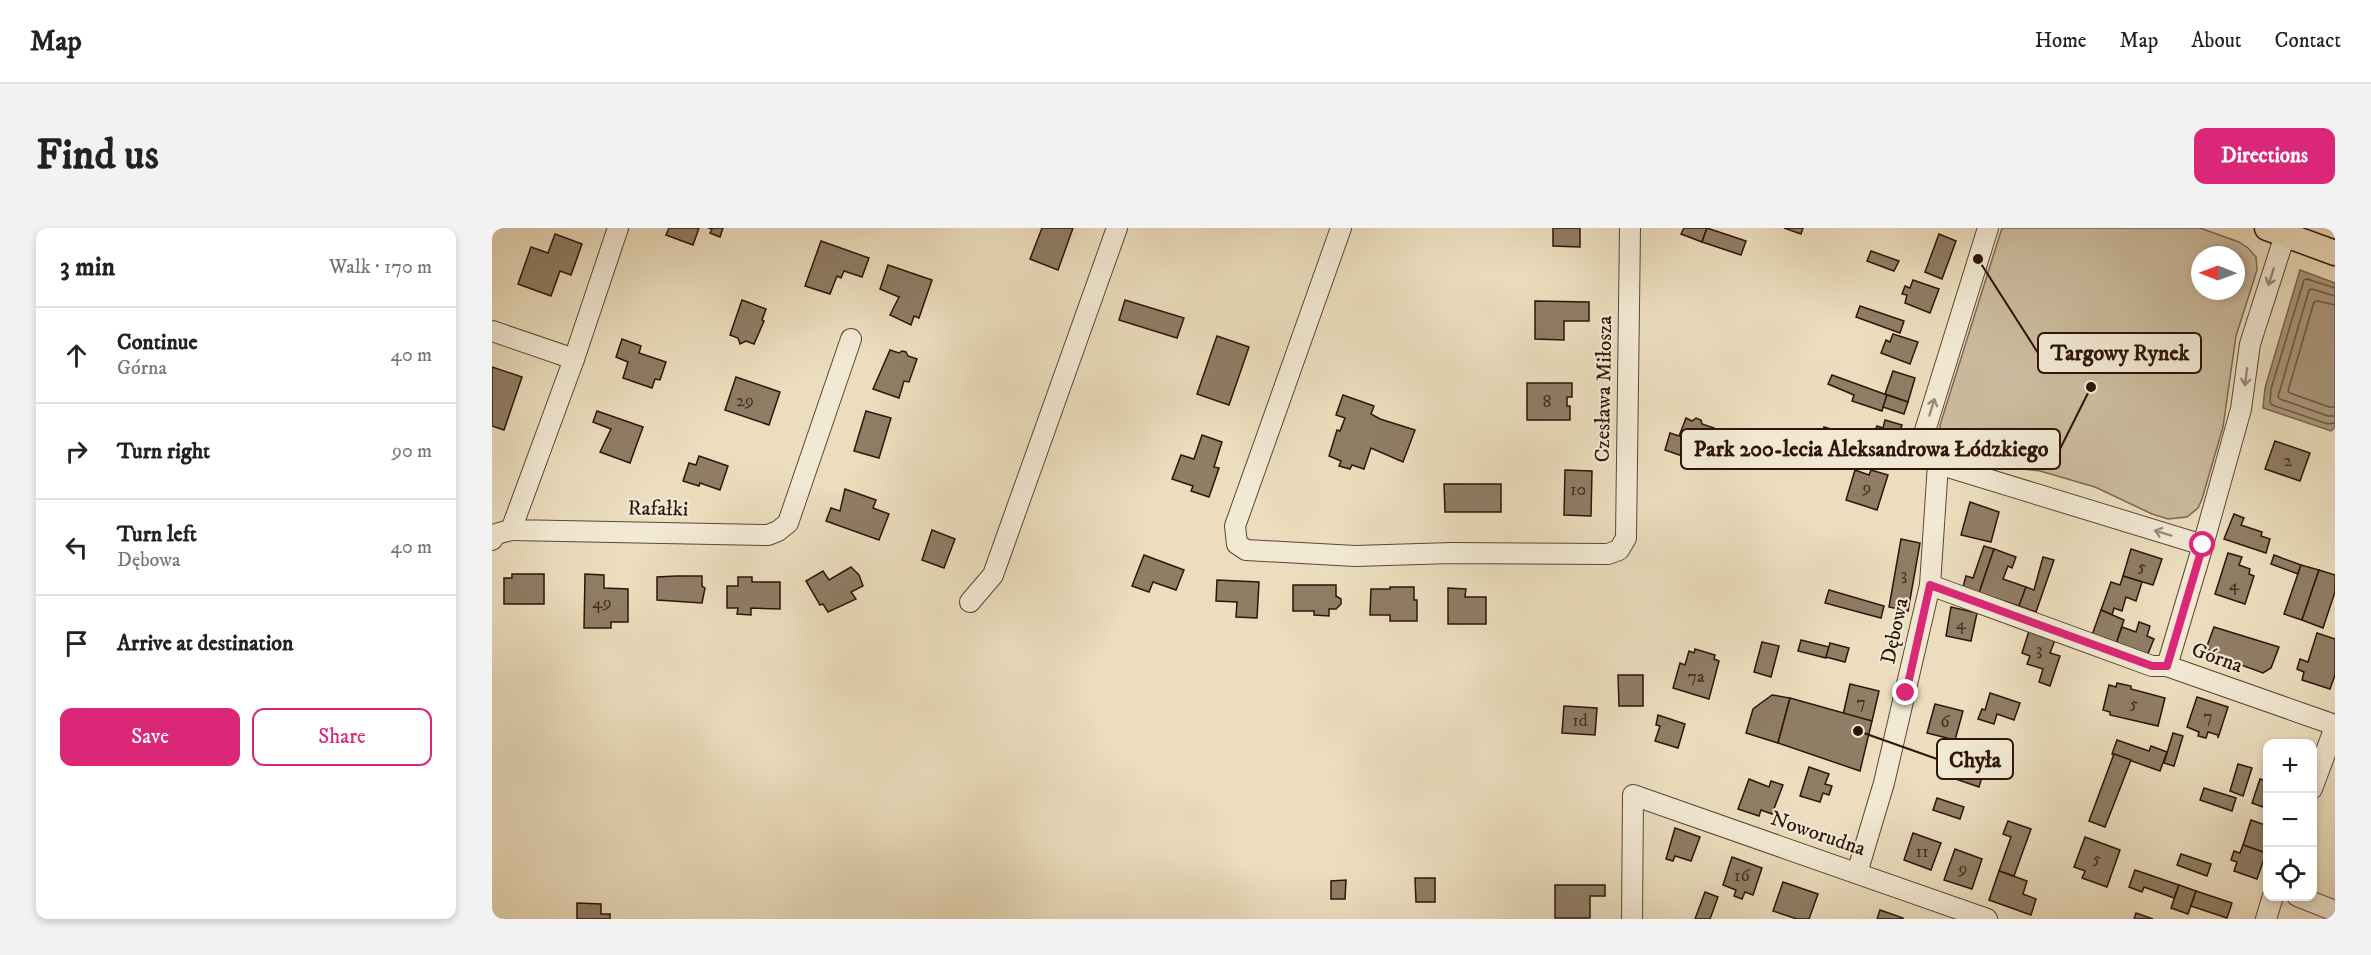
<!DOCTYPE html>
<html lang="en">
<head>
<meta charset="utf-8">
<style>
  body { margin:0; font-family:"IM FELL DW Pica",serif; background:#f2f2f2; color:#222 }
  .controls { position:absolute; right:18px; bottom:18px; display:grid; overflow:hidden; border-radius:12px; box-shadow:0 3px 9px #0003 }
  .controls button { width:54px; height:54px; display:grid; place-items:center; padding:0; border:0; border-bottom:2px solid #e0e0e0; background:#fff; color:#222; font:30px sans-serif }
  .compass { position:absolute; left:1699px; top:18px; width:54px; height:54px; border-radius:50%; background:#fff; box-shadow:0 3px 9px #0003; rotate:271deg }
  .stop { position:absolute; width:18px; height:18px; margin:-14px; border:4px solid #db2777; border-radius:50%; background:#fff }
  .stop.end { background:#db2777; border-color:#fff; box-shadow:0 2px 6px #0008 }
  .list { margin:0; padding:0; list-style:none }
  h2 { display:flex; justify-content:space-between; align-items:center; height:78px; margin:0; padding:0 24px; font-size:26px }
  h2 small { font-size:20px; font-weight:400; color:#767676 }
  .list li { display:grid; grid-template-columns:39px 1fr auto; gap:18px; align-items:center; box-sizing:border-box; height:96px; padding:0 24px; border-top:2px solid #e0e0e0 }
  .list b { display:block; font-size:22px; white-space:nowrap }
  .list p { margin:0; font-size:20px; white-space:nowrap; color:#767676 }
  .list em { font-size:20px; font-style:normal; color:#767676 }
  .actions { display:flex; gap:12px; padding:18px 24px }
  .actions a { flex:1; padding:14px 0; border:2px solid #db2777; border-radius:12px; text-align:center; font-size:21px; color:#db2777 }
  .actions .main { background:#db2777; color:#fff }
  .icon { flex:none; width:33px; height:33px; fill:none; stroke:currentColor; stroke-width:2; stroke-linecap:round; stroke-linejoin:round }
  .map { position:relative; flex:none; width:1843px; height:691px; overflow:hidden; border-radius:12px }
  header { display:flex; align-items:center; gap:36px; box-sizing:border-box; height:84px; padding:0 30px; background:#fff; border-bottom:2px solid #e0e0e0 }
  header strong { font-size:28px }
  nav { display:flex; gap:33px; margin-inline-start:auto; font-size:21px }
  .intro { display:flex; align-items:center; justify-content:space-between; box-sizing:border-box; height:144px; padding:0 36px }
  h1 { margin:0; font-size:42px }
  .button { padding:15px 27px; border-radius:12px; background:#db2777; color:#fff; font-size:21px; font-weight:700 }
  main { display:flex; gap:36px; padding:0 36px }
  aside { flex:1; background:#fff; border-radius:12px; box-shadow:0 3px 9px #0003 }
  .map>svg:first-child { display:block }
  .green { fill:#cbbb9e; stroke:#7c6853; stroke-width:1.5; fill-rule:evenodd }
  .water { fill:#ab997f; stroke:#79644f; stroke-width:1.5 }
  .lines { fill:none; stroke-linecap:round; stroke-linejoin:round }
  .shore { stroke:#6c5744; stroke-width:1.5 }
  .building { fill:#907d66; stroke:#2e1508; stroke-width:1.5 }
  .minor-casing { stroke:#5d4735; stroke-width:22 }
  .major-casing { stroke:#2e1508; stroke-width:27 }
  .minor { stroke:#f2e9d4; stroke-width:20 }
  .major { stroke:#ebddbd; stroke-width:24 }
  .oneway { stroke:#9a8a78 }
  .route { stroke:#db2777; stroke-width:8 }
  .labels { text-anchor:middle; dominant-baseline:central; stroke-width:4.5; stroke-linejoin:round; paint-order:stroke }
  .number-label { font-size:18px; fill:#462f20 }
  .street-label { font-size:21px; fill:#2e1508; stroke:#f2e9d4 }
  .leader { fill:none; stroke:#2e1508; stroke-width:2 }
  .callout-dot { fill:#2e1508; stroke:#f2e9d4; stroke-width:2 }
  .callout { fill:#f2e9d4; stroke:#2e1508; stroke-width:2 }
  .callout-label { font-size:22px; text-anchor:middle; font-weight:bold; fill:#2e1508 }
</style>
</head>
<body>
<header>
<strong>Map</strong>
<nav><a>Home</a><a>Map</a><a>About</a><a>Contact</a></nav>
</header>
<div class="intro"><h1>Find us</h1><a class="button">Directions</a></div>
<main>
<aside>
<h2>3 min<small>Walk · 170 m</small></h2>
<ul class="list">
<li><svg class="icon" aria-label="ahead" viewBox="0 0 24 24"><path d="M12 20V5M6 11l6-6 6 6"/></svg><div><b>Continue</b><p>Górna</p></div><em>40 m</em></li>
<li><svg class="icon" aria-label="right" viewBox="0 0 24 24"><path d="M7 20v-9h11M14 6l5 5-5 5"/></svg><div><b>Turn right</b></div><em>90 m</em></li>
<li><svg class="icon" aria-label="left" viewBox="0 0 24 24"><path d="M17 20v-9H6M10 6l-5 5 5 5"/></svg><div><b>Turn left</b><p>Dębowa</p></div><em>40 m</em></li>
<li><svg class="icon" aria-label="arrive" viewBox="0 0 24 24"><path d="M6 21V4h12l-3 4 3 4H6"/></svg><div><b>Arrive at destination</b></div></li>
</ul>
<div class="actions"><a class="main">Save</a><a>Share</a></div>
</aside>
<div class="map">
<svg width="1843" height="691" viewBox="0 0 1843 691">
  <rect width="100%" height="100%" fill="#ebddbd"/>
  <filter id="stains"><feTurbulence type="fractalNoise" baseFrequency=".00333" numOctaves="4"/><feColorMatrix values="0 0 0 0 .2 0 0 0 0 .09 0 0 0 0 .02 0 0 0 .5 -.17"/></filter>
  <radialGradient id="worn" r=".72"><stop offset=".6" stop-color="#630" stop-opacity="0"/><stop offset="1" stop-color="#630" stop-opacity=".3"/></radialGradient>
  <path class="green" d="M1510,0H1708L1747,14L1756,20L1764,29L1765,42L1744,108L1731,199L1710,271L1706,280L1695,289L1676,291L1660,286L1603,259L1548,243L1504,238L1465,226L1453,218L1448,204V197ZM1708,27H1744V63H1708Z"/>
  <polygon class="water" points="1808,42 1843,55 1843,199 1839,203 1771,180 1773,160"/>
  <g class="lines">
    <g class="shore">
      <polyline points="1843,60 1815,51 1812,52 1779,161 1778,174 1780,177 1836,196 1843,195"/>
      <polyline points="1843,68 1820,61 1817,62 1786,169 1788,171 1836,188 1843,188"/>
      <polyline points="1843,77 1826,73 1822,74 1796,163 1798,165 1837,179 1843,179"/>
    </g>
  </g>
  <g class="building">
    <polygon points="177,0 207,0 201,17 174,7"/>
    <polygon points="216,0 231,0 228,9 218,5 220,1"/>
    <polygon points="550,0 581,0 566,42 538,31"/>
    <polygon points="1061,0 1088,0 1088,19 1061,18"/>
    <polygon points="1192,0 1215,0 1210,14 1189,6"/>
    <polygon points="1215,0 1254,13 1249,27 1210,14"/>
    <polygon points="1292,0 1311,0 1309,6"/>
    <polygon points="63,6 90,16 79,47 68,43 59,68 26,56 39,19 56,25"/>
    <polygon points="1447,6 1464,13 1450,51 1433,44"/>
    <polygon points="329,13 377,30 370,49 352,43 349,50 345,48 338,66 313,58"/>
    <polygon points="1379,23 1407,33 1402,43 1375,33"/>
    <polygon points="396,37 440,52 427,90 422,88 419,97 398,87 407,69 388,61"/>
    <polygon points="1421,52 1447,61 1438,85 1413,75 1415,67 1410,66 1413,58 1418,60"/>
    <polygon points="250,72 274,81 270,92 272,93 262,116 254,113 248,116 246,110 238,107"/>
    <polygon points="633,72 692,90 685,110 627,92"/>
    <polygon points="1043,73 1097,74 1097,93 1072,93 1072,112 1043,111"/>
    <polygon points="1368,78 1412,93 1408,105 1364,89"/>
    <polygon points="1401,106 1426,114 1418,136 1389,125 1394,112 1398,114"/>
    <polygon points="725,108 757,119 737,177 705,166"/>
    <polygon points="130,111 149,118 147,125 174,134 168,152 163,151 160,160 131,150 136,134 124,129"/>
    <polygon points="398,122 407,125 410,123 414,124 416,128 425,131 417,154 412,153 407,170 381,161"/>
    <polygon points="0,139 30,149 12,202 0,198"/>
    <polygon points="1401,143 1423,150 1416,174 1393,166"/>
    <polygon points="1340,147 1395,167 1390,183 1360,173 1362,167 1336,156"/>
    <polygon points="244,149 288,164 277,197 233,182"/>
    <polygon points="1035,155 1080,155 1080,169 1075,169 1075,178 1078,178 1078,192 1035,192"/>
    <polygon points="851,167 882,178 879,186 888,191 923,202 911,234 879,220 872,241 860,237 858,241 847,238 849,233 837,228 845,202 848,203 853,190 844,187"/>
    <polygon points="1395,167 1416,174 1412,186 1391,179"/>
    <polygon points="105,183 151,199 138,235 108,224 119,201 101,194"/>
    <polygon points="374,183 399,190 387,230 362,223"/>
    <polygon points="1194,190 1200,193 1204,190 1209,192 1210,196 1222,200 1218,213 1229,217 1222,239 1173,222 1178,205 1187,208"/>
    <polygon points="1393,192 1410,197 1398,236 1352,222 1356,206 1378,213 1385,198 1391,200"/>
    <polygon points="1332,199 1356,206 1352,222 1327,215"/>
    <polygon points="710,207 730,214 722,239 727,240 717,269 699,263 701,258 680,251 689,227 702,231"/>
    <polygon points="1783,213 1818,225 1808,253 1773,241"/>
    <polygon points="207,228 236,238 228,262 208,255 207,258 191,253 197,235 204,237"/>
    <polygon points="1073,242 1100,243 1099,288 1072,287"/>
    <polygon points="1363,242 1377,247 1379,242 1396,247 1385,282 1354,272"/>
    <polygon points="952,256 1009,256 1009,284 953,284"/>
    <polygon points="353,261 384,272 381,280 397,286 387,312 334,293 339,280 348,283"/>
    <polygon points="1478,274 1507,284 1499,314 1469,307"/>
    <polygon points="1742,286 1752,290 1749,297 1770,304 1769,308 1778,311 1774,325 1732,311"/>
    <polygon points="440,302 463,311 452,340 430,332"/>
    <polygon points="1409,311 1428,315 1416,383 1397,379"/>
    <polygon points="1492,318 1502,321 1487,365 1471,359 1474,348 1481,350"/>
    <polygon points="1502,321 1524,329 1520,340 1516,338 1511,351 1534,359 1527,378 1487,365"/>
    <polygon points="1639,321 1670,331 1661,357 1631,348"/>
    <polygon points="1736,325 1750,329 1747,337 1758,341 1757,346 1762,348 1753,376 1723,366"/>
    <polygon points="652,327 692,342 684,362 661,354 657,364 640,358"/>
    <polygon points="1782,327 1809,337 1806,346 1779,336"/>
    <polygon points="1551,329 1562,332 1544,384 1527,378 1534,359 1542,362"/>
    <polygon points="1809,337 1827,342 1810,392 1792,386"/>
    <polygon points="359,339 367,347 371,358 359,364 364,371 336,384 331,376 328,377 314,353 331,343 337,352"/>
    <polygon points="1827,342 1843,347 1843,364 1831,400 1810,392"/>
    <polygon points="20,346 52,346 52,376 12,376 12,350 20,350"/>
    <polygon points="93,346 112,347 112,360 136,361 136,394 119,394 119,400 92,400"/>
    <polygon points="184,348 210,348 210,358 213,360 210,375 165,372 165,349"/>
    <polygon points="1631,348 1650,354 1644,373 1634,369 1630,383 1622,380 1620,387 1609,382 1619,354 1628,357"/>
    <polygon points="246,349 260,349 260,354 288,354 288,381 259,380 259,387 245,386 246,380 235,380 235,358 246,358"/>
    <polygon points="725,352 767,354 765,390 744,389 745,374 724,373"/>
    <polygon points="801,357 844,357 844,368 849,371 849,376 844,381 837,381 837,388 822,387 822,383 801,383"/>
    <polygon points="898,359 922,359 922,372 925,372 925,393 898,393 898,387 878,387 879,361 898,361"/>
    <polygon points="956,360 974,361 973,369 994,369 994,396 956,396"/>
    <polygon points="1337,362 1392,378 1389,390 1333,375"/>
    <polygon points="1459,379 1485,385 1479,413 1454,408"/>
    <polygon points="1609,382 1632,392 1624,416 1600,407"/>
    <polygon points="1647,394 1658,398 1655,408 1662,411 1655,428 1624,416 1630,399 1644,404"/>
    <polygon points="1722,399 1787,419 1779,440 1771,445 1719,426 1715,418"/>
    <polygon points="1537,403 1563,412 1558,425 1568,428 1558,458 1547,454 1551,441 1535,436 1538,428 1530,425"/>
    <polygon points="1825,405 1843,411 1843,447 1838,461 1810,452 1812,444 1805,441 1808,431 1816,434"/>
    <polygon points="1309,412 1337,419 1334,430 1306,423"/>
    <polygon points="1270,414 1287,418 1279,449 1262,444"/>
    <polygon points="1338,415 1357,420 1353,434 1334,429"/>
    <polygon points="1203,421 1223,427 1222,431 1227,433 1217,471 1181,460 1188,435 1193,437 1197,423 1202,425"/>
    <polygon points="1126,447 1151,447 1151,478 1127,478"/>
    <polygon points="1625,455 1639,458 1639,461 1673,470 1666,498 1618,487 1618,484 1611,482 1617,457 1624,459"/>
    <polygon points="1358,456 1387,463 1380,493 1351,487"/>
    <polygon points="1498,465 1528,475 1522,492 1505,486 1502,496 1486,491 1490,481 1493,482"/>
    <polygon points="1280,467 1298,470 1286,515 1254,505 1261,481"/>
    <polygon points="1705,469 1736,479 1726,510 1726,507 1716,504 1714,510 1706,508 1707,504 1695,499"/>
    <polygon points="1298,470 1380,493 1368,543 1286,515"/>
    <polygon points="1443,476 1471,483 1463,512 1435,505"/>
    <polygon points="1072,478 1105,480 1103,507 1070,505"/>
    <polygon points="1166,487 1193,496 1186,520 1163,513 1168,498 1164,497"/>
    <polygon points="1681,505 1691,508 1682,538 1672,535"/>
    <polygon points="1625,512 1657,523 1659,518 1675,524 1668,543 1620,526"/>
    <polygon points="1622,526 1639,532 1613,599 1597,593"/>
    <polygon points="1457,536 1484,544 1486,537 1493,539 1487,559 1452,547"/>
    <polygon points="1746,536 1760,540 1751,568 1738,563"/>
    <polygon points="1317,539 1337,546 1333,556 1340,558 1337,567 1331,565 1328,574 1308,568"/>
    <polygon points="1776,547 1776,581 1760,575 1768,551 1774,553"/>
    <polygon points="1257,551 1277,559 1279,553 1291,557 1280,586 1269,582 1267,588 1246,581"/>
    <polygon points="1712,560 1744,570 1740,583 1708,572"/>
    <polygon points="1445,570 1472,579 1468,591 1441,582"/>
    <polygon points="1759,592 1776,598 1774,625 1751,617"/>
    <polygon points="1516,593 1539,601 1522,648 1507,643 1519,609 1511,606"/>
    <polygon points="1183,600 1208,609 1199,633 1183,628 1181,633 1174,631"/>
    <polygon points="1421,605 1449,615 1439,642 1412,632"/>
    <polygon points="1593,609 1628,622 1615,659 1590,650 1593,643 1582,639"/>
    <polygon points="1751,617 1774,625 1765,651 1742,643 1745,634 1739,632 1742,623 1748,625"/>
    <polygon points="1463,621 1490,631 1480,661 1452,652"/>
    <polygon points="1689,626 1719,636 1715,648 1685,637"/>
    <polygon points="1240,629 1270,640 1261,667 1253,664 1250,671 1242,668 1244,662 1231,657"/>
    <polygon points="1643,642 1687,657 1682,670 1652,659 1650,664 1637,659"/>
    <polygon points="1507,643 1535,653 1531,666 1544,671 1539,687 1497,672"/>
    <polygon points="923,650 943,650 943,674 924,674"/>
    <polygon points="854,652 853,671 839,671 839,653"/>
    <polygon points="1291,654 1326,666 1317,691 1305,691 1281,683"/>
    <polygon points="1063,657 1113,657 1113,668 1098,668 1098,690 1063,690"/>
    <polygon points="1687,657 1704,663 1696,686 1679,680"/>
    <polygon points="1704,663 1740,675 1735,690 1699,678"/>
    <polygon points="1213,664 1226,669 1218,691 1203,691"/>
    <polygon points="85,675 109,676 109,686 118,686 118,691 85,691"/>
    <polygon points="1388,682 1411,690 1411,691 1385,691"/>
    <polygon points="1644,685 1661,691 1642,691"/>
  </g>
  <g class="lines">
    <g class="minor-casing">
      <g id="minor">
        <polyline points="126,0 82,131 19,302 276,307 286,303 296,295 359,111"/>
        <polyline points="849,0 743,298 745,316 754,322 863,328 960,325 1116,326 1127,322 1134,310 1138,0"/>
        <path d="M1496,0L1431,209C1430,222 1435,228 1446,236L1711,317L1749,181L1758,116L1793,7"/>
        <polyline points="0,103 82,131"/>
        <polyline points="0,312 4,306 19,302"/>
        <polyline points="1711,317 1675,438 1843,497"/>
        <polyline points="1438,357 1660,438 1675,438"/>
        <polyline points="478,374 501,347 625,0"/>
        <polyline points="1820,561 1843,499"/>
        <polyline points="1365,645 1392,555 1438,357 1446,236"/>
        <polyline points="1805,668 1843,683"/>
        <polyline points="1140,691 1141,567 1495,691"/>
        <polyline points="1774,691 1781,668"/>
      </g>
    </g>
    <g class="major-casing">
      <polyline id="major" points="1775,0 1843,25"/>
    </g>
    <use href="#minor" class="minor"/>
    <use href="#major" class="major"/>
  </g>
  <defs><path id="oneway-shaft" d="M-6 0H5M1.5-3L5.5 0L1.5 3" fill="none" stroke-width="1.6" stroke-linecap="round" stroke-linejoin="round" transform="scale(1.5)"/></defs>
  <g class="oneway">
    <use href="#oneway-shaft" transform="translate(1779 49) rotate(108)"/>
    <use href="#oneway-shaft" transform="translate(1754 149) rotate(97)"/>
    <use href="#oneway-shaft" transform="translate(1440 179) rotate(-73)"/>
    <use href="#oneway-shaft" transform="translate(1671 305) rotate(-163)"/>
  </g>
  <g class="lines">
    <polyline class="route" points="1414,465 1438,357 1660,438 1675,438 1711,317"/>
  </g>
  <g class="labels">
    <g class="number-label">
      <text x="253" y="173">29</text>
      <text x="1055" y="174">8</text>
      <text x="1796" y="233">2</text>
      <text x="1375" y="260">9</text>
      <text x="1086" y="262">10</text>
      <text x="1650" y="339">5</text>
      <text x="1412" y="347">3</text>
      <text x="1742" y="357">4</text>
      <text x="110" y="375">49</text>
      <text x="1469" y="396">4</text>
      <text x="1547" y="422">3</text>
      <text x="1204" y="449">7a</text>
      <text x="1369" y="475">7</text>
      <text x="1642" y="476">5</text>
      <text x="1716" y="489">7</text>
      <text x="1088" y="493">1d</text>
      <text x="1453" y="494">6</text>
      <text x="1430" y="624">11</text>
      <text x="1605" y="631">5</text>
      <text x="1471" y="641">9</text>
      <text x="1250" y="648">16</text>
    </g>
    <g class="street-label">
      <text transform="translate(1112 161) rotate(-89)">Czesława Miłosza</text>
      <text transform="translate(166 281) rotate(1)">Rafałki</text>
      <text transform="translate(1403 403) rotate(-78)">Dębowa</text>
      <text transform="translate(1725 430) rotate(20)">Górna</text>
      <text transform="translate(1326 606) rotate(19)">Noworudna</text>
    </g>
  </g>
  <path class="leader" d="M1486 31L1546 125M1599 159L1568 221M1366 503L1445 531"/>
  <g class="callout-dot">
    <circle cx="1486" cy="31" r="6"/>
    <circle cx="1599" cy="159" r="6"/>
    <circle cx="1366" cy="503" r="6"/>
  </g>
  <g class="callout">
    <rect x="1546" y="105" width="163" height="40" rx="6"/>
    <rect x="1189" y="201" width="379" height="40" rx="6"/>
    <rect x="1445" y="511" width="76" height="40" rx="6"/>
  </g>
  <g class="callout-label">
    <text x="1628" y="132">Targowy Rynek</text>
    <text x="1379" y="228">Park 200-lecia Aleksandrowa Łódzkiego</text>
    <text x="1483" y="539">Chyła</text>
  </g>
  <rect width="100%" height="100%" filter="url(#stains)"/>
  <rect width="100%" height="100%" fill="url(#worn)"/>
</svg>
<div class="controls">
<button>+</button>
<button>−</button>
<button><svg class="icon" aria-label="locate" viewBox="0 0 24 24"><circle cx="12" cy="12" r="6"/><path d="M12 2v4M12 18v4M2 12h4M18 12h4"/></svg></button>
</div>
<svg class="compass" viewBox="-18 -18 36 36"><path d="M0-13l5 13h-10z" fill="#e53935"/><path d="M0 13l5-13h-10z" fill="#767676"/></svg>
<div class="stop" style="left:1711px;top:317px"></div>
<div class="stop end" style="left:1414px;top:465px"></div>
</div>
</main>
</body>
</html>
